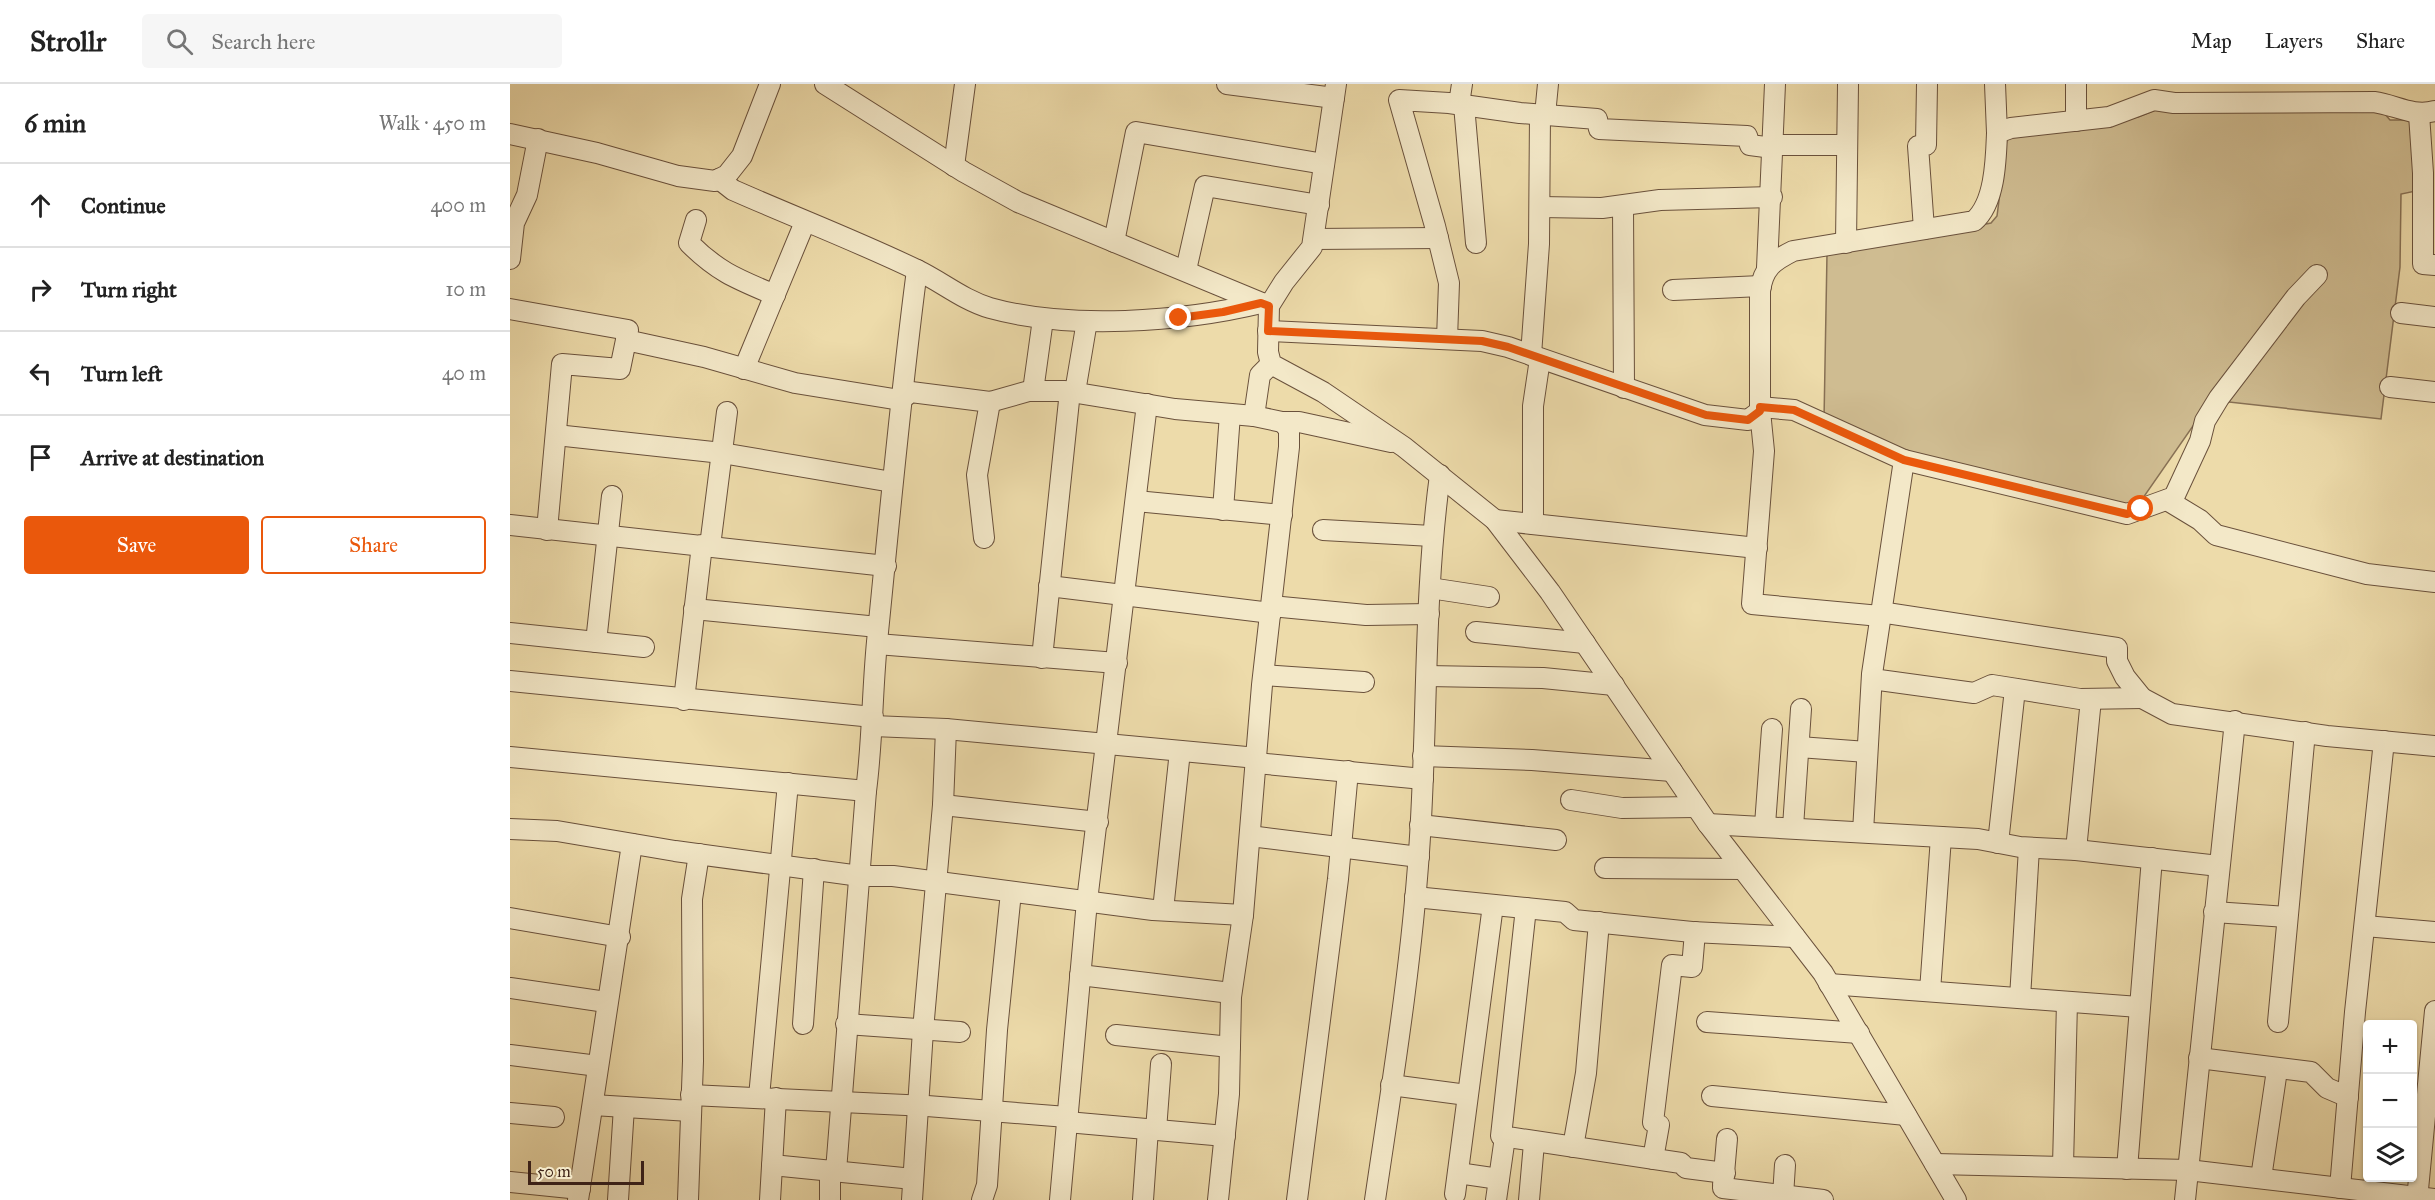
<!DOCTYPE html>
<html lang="en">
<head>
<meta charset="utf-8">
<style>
  body { margin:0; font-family:"IM FELL Great Primer",serif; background:#f6f6f6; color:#222 }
  .controls { position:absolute; right:18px; bottom:18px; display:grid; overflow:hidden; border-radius:6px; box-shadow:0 2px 4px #0004 }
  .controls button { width:54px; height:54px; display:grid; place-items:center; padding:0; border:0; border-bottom:2px solid #e0e0e0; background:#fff; color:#222; font:30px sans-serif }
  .scale { position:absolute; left:18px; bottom:15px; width:116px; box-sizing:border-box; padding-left:6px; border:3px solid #3f2317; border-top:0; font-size:16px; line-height:21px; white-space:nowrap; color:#3f2317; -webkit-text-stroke:4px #f3e8c8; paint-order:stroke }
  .stop { position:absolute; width:18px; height:18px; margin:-14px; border:4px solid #ea580c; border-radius:50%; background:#fff }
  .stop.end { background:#ea580c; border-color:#fff; box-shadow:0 2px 6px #0008 }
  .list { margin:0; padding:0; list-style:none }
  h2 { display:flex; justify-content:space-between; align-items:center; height:78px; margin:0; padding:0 24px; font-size:26px }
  h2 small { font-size:20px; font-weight:400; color:#767676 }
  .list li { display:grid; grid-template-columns:39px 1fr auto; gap:18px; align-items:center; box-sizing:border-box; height:84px; padding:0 24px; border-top:2px solid #e0e0e0 }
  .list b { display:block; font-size:22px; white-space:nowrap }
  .list em { font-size:20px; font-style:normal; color:#767676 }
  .actions { display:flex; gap:12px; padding:18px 24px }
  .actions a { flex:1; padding:14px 0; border:2px solid #ea580c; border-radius:6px; text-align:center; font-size:21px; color:#ea580c }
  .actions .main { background:#ea580c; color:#fff }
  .icon { flex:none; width:33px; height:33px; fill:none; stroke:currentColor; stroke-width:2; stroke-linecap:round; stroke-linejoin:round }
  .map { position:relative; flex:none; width:1925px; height:1116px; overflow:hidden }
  header { display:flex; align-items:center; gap:36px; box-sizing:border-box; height:84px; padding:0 30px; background:#fff; border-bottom:2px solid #e0e0e0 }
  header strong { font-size:28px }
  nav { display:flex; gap:33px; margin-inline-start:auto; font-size:21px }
  .search { width:420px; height:54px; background:#f6f6f6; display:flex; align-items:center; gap:15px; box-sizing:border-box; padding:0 21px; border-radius:6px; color:#767676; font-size:22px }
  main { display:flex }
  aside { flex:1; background:#fff }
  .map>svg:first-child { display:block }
  .green { fill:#cfbc91; stroke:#877054; stroke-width:1.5 }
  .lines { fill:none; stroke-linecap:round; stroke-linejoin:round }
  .minor-casing { stroke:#6a513c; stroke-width:22 }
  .minor { stroke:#f3e8c8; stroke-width:20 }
  .route { stroke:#ea580c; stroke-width:8 }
</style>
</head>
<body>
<header>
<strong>Strollr</strong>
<div class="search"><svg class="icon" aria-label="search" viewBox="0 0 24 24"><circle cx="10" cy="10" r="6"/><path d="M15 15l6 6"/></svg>Search here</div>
<nav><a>Map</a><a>Layers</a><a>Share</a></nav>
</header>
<main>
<aside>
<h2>6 min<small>Walk · 450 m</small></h2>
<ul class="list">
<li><svg class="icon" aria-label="ahead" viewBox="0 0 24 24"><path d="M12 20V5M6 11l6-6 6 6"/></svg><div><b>Continue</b></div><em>400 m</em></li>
<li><svg class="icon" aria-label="right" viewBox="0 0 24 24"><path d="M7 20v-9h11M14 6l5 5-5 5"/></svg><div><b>Turn right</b></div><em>10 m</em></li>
<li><svg class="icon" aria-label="left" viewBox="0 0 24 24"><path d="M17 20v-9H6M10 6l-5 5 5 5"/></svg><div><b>Turn left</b></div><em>40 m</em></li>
<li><svg class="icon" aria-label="arrive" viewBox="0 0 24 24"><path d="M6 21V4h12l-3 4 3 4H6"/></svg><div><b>Arrive at destination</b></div></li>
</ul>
<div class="actions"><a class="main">Save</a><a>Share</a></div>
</aside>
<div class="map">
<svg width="1925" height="1116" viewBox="0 0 1925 1116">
  <rect width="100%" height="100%" fill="#eddbaa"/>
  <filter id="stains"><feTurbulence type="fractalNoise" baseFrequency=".00333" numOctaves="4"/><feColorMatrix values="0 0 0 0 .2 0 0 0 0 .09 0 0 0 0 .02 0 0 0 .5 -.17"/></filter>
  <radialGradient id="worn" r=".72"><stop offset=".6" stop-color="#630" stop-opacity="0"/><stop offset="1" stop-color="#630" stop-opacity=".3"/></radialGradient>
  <polygon class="green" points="1868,22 1880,36 1902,36 1906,107 1891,110 1890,183 1871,335 1701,316 1633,414 1609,423 1389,368 1314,336 1317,170 1481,139 1487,132 1497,54 1628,33 1648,25"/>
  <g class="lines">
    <g class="minor-casing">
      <g id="minor">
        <polyline points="315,0 454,88 508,118 754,220"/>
        <polyline points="717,0 824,14"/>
        <polyline points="826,0 802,163 774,198 759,222 758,268 761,280 813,308 894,363 985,436 1040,508 1198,740 1313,889 1446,1116"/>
        <polyline points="1485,0 1487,49"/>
        <polyline points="949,20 952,0"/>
        <polyline points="954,21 966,159"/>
        <polyline points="1909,30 1913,89 1913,180 1925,181"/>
        <polyline points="1035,31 1038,0"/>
        <polyline points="1566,37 1566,0"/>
        <polyline points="0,50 87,69 168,92 205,97 217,91 232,72 260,0"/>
        <polyline points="1264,61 1337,61"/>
        <polyline points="444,82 455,0"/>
        <path d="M209,95L223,106C284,133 347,157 407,186C432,198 453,216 480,224C559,246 672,238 751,219"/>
        <polyline points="1113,122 1114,304"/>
        <polyline points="1030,123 1092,124 1150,116 1262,113"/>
        <path d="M186,136L179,159C208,188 227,195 265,211"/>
        <polyline points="1414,145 1408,62 1416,61 1417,0"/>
        <polyline points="804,155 928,154"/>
        <polyline points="604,158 626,48 814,80"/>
        <polyline points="1336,159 1338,0"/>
        <polyline points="0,175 4,139 17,111 28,55"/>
        <polyline points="1257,184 1265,0"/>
        <polyline points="676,186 695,102 809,121"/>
        <polyline points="1163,206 1251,202"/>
        <polyline points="0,225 118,246 116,256"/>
        <polyline points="1891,229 1925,233"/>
        <path d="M758,247L972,257L998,263L1195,331L1238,336L1250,327V207C1253,184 1263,177 1283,167L1464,137C1485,119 1486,76 1487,49L1501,44L1599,33L1644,16L1664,19L1864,18C1886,21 1902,33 1925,27"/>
        <polyline points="937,255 939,199 925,142 889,16 939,19 1010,29 1087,35 1089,45 1237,52 1240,61 1263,64"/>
        <polyline points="1021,271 1029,160 1030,30"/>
        <polyline points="234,285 295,138"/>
        <polyline points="1880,303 1925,308"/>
        <polyline points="523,307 533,235"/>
        <polyline points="565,308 577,237"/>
        <polyline points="1250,323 1284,326 1394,376 1617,430 1664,413 1690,357 1695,337 1709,314 1786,213 1807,191"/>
        <polyline points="1250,327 1254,367 1242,520 1370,532"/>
        <polyline points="744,332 750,291 761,280"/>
        <polyline points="772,338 789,338 881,358"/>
        <polyline points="46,351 212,369 382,398"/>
        <polyline points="1657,416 1690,436 1706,451 1857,490 1925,498"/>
        <polyline points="626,417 772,431"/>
        <polyline points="713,426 720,330"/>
        <polyline points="985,436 1247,464"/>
        <polyline points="1023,440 1023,322 1030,275"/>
        <polyline points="0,441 376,482"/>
        <polyline points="37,446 52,280 110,285 116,256 194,273 285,299 390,316 401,308 480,318 519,307 555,307 665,325 744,332 772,338 779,345 779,363 752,601 733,831 721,913 719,1010 708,1116"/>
        <polyline points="813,446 922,452"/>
        <polyline points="474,454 467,391 480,318"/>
        <polyline points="200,462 217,328"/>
        <polyline points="539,502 761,529"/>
        <polyline points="920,504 979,513"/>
        <polyline points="761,522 856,531 919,530"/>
        <polyline points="184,525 368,543"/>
        <polyline points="1370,528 1607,564 1607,577 1615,593 1632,614 1662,630 1817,652 1925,662"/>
        <polyline points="966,548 1075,559"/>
        <polyline points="0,549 134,563"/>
        <polyline points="86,558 102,412"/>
        <polyline points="367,560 607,579"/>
        <polyline points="532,574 560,307"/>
        <polyline points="754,591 854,598"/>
        <polyline points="917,592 1033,594 1104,601"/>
        <polyline points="1362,595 1464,609 1482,601 1570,615 1632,614"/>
        <polyline points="0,597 363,633"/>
        <polyline points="174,616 192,461"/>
        <polyline points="363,642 436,645 747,674"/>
        <polyline points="1289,663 1357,668"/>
        <polyline points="913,672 1022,676 1162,687"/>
        <polyline points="0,673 356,707"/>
        <polyline points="746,679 913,695"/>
        <polyline points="1061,716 1112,724 1186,723"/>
        <polyline points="433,721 588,738"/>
        <polyline points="1198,740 1468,755 1510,763 1566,766 1709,782"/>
        <polyline points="910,741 1046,756"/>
        <polyline points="1255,741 1262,645"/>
        <polyline points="1283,743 1291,625"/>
        <polyline points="0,745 47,747 165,767 350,792 383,792 643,826 733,831"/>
        <polyline points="1353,748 1362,590 1394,376"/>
        <polyline points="740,752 909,773"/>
        <polyline points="1488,759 1505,605"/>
        <polyline points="1566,766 1581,615"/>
        <polyline points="1095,784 1232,785"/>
        <polyline points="905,813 1055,828 1064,836 1182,848 1285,853"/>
        <polyline points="1016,824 991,1052 1171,1079 1176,1084 1215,1089"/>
        <polyline points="653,826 670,667"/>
        <polyline points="1704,828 1777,833"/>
        <polyline points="0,834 110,853"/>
        <polyline points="1855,842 1925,848"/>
        <polyline points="570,891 721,909"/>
        <polyline points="1319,900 1629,923"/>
        <polyline points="0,904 96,918"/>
        <polyline points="1420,907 1431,753"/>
        <polyline points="1510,914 1519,764"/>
        <polyline points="1197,938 1349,949"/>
        <polyline points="1768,938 1795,648"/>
        <polyline points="293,940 304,785"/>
        <polyline points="336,940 450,948"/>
        <polyline points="606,951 720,963"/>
        <polyline points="0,971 88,982"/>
        <polyline points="1689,974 1801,988 1817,1004 1838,1013"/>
        <polyline points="881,1001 957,1011"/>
        <polyline points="181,1011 417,1022 557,1033"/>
        <polyline points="1202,1012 1396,1031"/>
        <polyline points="249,1013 278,699"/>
        <polyline points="83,1021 180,1027"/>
        <polyline points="0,1029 44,1033"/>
        <polyline points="557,1038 715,1052"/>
        <polyline points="646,1046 651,980"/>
        <polyline points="1063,1063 1076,989 1089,838"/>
        <polyline points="1143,1075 1149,1041 1143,1038 1162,881 1182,883 1185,848"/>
        <polyline points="1425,1080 1678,1086 1925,1115"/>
        <polyline points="262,1081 403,1095"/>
        <polyline points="1553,1082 1557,918"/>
        <polyline points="1617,1085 1642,774"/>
        <path d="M326,1087L356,707C363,654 362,602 368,548C380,428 391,307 407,186"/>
        <polyline points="948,1089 989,1095"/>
        <polyline points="1751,1094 1767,986"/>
        <polyline points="0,1098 70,1105"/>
        <polyline points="1213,1101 1217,1055"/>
        <polyline points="1213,1104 1313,1116"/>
        <polyline points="1830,1104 1845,928 1874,657"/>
        <polyline points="945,1110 983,821"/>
        <polyline points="1273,1112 1275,1081"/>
        <polyline points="68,1116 122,760"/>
        <polyline points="108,1116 114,1023"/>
        <polyline points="178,1116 183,977 182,815 189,770"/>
        <polyline points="260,1116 266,1014"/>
        <polyline points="320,1116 320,1086"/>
        <polyline points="402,1116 413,946 433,721 436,645"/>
        <polyline points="472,1116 477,1101 487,946 501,808"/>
        <polyline points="550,1116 577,817 637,320"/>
        <polyline points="633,1116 638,1045"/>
        <polyline points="787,1116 828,795 838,687"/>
        <path d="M865,1116C882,1000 901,885 909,768C918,643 913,516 930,391"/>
        <polyline points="986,1116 995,1053"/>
        <polyline points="1019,1116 1024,1059"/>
        <polyline points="1675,1116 1725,637"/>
        <polyline points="1907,1116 1925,927"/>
      </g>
    </g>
    <use href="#minor" class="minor"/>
  </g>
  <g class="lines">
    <polyline class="route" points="669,234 713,228 751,219 759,222 758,247 972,257 998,263 1196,331 1238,336 1250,327 1250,323 1284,326 1394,376 1617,430 1631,425"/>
  </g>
  <rect width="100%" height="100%" filter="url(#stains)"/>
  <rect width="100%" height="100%" fill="url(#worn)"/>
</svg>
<div class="controls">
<button>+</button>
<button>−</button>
<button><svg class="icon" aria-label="layers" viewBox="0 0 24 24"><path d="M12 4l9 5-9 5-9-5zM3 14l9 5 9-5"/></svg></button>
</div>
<div class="scale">50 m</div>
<div class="stop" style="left:1631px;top:425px"></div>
<div class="stop end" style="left:669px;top:234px"></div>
</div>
</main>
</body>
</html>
